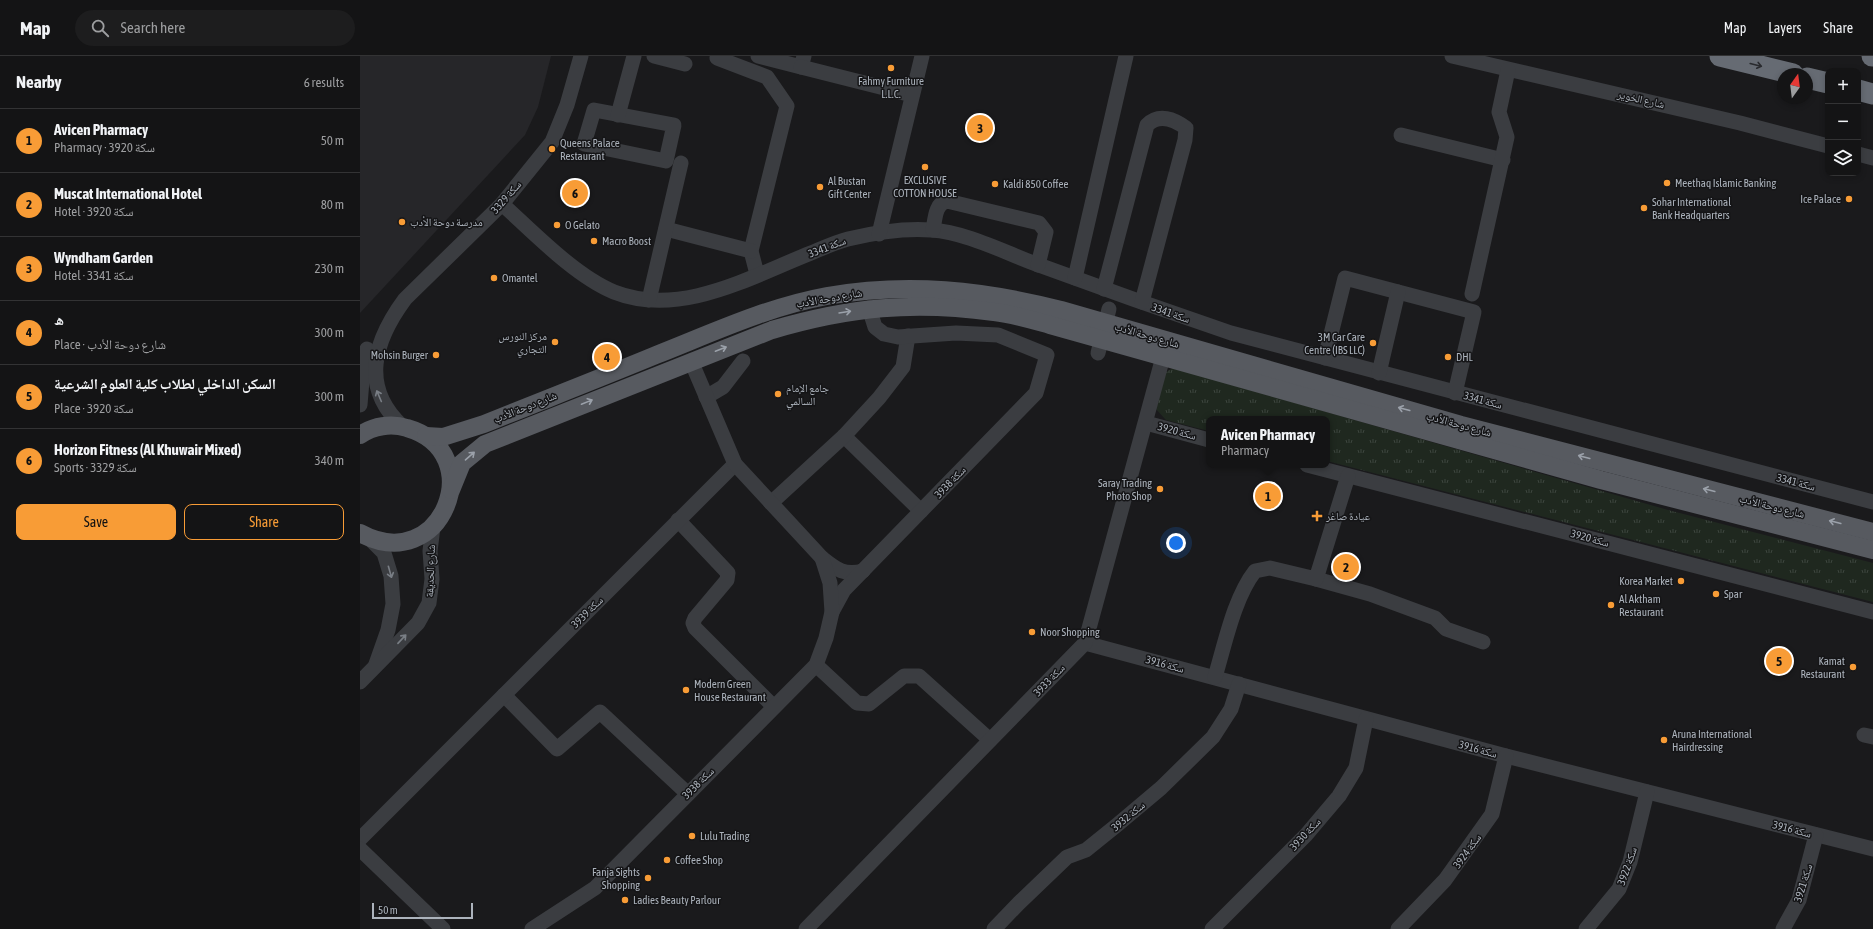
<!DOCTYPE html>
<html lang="en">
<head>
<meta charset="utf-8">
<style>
  body { margin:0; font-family:"Asap Condensed","Noto Naskh Arabic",sans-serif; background:#1d1d1e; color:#f1f3f6 }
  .controls { position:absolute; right:12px; top:12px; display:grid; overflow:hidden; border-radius:8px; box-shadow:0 2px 6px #0003 }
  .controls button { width:36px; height:36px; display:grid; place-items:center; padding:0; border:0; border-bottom:1px solid #333334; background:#141415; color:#f1f3f6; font:20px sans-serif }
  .compass { position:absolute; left:1417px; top:12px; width:36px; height:36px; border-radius:50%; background:#141415; box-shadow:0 2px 6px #0003; rotate:14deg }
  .scale { position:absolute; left:12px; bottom:10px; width:101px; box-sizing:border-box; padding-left:4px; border:2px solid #acb3bc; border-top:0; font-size:11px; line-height:14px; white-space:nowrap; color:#acb3bc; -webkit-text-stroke:3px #151517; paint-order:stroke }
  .you { position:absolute; left:816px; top:487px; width:14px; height:14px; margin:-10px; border:3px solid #fff; border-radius:50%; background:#1a73e8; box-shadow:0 0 0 6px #1a73e833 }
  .badge { display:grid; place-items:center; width:26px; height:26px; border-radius:50%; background:#f89c36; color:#111; font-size:13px; font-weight:700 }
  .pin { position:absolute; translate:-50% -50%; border:2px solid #fff; box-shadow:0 1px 4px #0006 }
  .popup { position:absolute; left:846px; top:360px; width:124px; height:52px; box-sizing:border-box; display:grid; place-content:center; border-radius:8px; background:#141415; filter:drop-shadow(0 1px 3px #0005); font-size:13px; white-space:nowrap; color:#9d9ea0 }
  .popup b { font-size:15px; color:#f1f3f6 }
  .popup::after { content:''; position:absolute; left:50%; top:100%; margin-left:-8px; border:8px solid transparent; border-top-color:#141415 }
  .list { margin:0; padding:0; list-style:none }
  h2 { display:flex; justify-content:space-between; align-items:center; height:52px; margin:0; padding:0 16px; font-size:17px }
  h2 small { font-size:13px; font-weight:400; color:#9d9ea0 }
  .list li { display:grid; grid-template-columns:26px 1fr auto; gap:12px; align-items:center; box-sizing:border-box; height:64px; padding:0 16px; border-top:1px solid #333334 }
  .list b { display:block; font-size:15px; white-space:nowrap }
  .list p { margin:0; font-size:13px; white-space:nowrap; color:#9d9ea0 }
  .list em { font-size:13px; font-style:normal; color:#9d9ea0 }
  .actions { display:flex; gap:8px; padding:12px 16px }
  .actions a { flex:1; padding:9px 0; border:1px solid #f89c36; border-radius:8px; text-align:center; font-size:14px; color:#f89c36 }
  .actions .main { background:#f89c36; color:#111 }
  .icon { flex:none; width:22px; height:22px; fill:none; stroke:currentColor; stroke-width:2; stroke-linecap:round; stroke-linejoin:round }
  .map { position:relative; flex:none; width:1513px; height:873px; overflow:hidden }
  header { display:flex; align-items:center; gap:24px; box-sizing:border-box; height:56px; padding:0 20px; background:#141415; border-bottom:1px solid #333334 }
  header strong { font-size:19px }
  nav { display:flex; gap:22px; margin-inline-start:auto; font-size:14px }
  .search { width:280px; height:36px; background:#1d1d1e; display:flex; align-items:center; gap:10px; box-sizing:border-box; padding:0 14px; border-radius:22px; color:#9d9ea0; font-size:15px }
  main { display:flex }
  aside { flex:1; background:#141415 }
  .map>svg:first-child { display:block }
  .built { fill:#262629 }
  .grass { fill:url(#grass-tufts) }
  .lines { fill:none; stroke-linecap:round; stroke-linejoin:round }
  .minor { stroke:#3b3d41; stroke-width:15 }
  .major { stroke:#575a60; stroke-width:18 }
  .highway { stroke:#666b73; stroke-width:21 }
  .oneway { stroke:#292a2e }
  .oneway2 { stroke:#9ba1aa }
  .oneway3 { stroke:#797e85 }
  .poi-dot { fill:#f89c36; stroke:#151517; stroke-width:1.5 }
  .labels { text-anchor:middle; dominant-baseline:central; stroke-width:3; stroke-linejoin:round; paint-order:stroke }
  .poi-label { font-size:11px; fill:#acb3bc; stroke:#151517; text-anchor:start }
  .street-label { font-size:11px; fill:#acb3bc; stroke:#151517 }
</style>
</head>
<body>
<header>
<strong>Map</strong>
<div class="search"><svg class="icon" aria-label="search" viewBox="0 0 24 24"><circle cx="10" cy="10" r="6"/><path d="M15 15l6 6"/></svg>Search here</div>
<nav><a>Map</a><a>Layers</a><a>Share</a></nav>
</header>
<main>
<aside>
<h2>Nearby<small>6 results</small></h2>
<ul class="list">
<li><span class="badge">1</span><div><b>Avicen Pharmacy</b><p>Pharmacy · سكة 3920</p></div><em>50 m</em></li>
<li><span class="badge">2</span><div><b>Muscat International Hotel</b><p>Hotel · سكة 3920</p></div><em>80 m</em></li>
<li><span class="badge">3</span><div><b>Wyndham Garden</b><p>Hotel · سكة 3341</p></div><em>230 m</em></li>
<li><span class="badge">4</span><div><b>ه</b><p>Place · شارع دوحة الأدب</p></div><em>300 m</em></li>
<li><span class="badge">5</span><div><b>السكن الداخلي لطلاب كلية العلوم الشرعية</b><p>Place · سكة 3920</p></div><em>300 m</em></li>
<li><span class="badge">6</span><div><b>Horizon Fitness (Al Khuwair Mixed)</b><p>Sports · سكة 3329</p></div><em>340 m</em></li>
</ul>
<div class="actions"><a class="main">Save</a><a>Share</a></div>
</aside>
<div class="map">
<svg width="1513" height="873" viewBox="0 0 1513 873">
  <defs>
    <pattern id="grass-tufts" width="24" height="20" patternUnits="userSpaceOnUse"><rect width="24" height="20" fill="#1f281f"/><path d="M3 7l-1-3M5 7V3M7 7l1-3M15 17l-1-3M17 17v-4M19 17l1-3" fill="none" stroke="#3d453e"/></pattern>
  </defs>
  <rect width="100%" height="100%" fill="#1a1a1c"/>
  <polygon class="built" points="0,0 191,0 178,51 165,79 0,257"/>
  <polygon class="grass" points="813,312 1308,454 1513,507 1513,546 967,405 967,363 849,363 849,375 806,364 796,353 806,316"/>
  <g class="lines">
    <g class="minor">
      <polyline points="294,0 325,8"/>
      <polyline points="398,0 441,11 444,0"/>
      <polyline points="1092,0 1380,67 1468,90"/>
      <polyline points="357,2 407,21 427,50 391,195 397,218"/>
      <polyline points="441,11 552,39"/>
      <polygon points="234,54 314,69 306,105 224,88"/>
      <polyline points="258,59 274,0"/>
      <polyline points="1041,79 1143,104"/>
      <polyline points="1498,98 1513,102"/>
      <path d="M142,148C173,176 215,220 254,236C320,262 390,221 451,197C463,192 476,186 488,183C513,177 545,172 571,174C605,176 644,196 676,208C741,232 806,255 871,277L1513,446"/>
      <polyline points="306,173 391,195"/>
      <path d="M573,174C575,164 575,147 587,145L679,167L686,176L678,209"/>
      <polyline points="519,178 562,0"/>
      <polyline points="715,222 766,0"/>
      <path d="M744,233L787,69C799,57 814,63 826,72L825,84L782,246"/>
      <polyline points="1112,238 1147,81 1139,56 1148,14"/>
      <polyline points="289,244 321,107"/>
      <polyline points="738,297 749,253"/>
      <polyline points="965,302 985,222 1114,256 1095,337"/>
      <polyline points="1019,317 1038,236"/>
      <polyline points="346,341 363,331 383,305"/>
      <polyline points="0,349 3,313 7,293"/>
      <polyline points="786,367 849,384"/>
      <path d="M42,370C0,331 14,285 45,243L142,148L192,86L207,49L221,0"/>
      <polyline points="484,380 561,455"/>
      <polyline points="947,409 1513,556"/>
      <polyline points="411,447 484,380 519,342 543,311 548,280"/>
      <polyline points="318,464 368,517 367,524 335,562 333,567 335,572 414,651"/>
      <polyline points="10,483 24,497 31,520 33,548 28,574 16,608"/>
      <path d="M462,502C476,513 484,520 503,515"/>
      <polyline points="956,523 1010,538 1075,562 1086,573 1123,586"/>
      <polyline points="472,556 484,534 676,337 687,299 638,279 596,277 538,281 524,278 515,271 509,252"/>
      <polyline points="725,587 1146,700 1513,793"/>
      <polyline points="456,609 497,647 509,648 544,620 559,620 630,684"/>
      <path d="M855,621C865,588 874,542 895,515L910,512L956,523L988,420"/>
      <polyline points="0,626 58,567 69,547 72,523 70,495 73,471"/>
      <polyline points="144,639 197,693 240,656 328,738"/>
      <polyline points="1504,679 1513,681"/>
      <polyline points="0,783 375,408"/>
      <polyline points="0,793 83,873"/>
      <polyline points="172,873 235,832 456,609 466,582 472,556 470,527 462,502 375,408 331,305"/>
      <polyline points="446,873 725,587 803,301"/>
      <polyline points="634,873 659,847 707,801 726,794 757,769 801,732 853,681 871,653 879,628"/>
      <polyline points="852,873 946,779 979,740 996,712 1006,663"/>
      <polyline points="1038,873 1085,824 1132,758 1146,700"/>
      <polyline points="1226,873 1259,833 1270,806 1287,736"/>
      <polyline points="1423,873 1439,844 1456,779"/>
    </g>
    <g class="major">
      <path d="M0,379C13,370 31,367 47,372C131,396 82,522 0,477"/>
      <path d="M66,380L83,381L124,368C181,345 238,323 296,299C352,277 407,251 467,240C548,226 623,234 701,254L1101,369L1513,476"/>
      <path d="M91,434L102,407L125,388L412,274C490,251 553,245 634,256C653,258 672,264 690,269L1241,424L1513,494"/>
    </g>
    <g class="highway">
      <polyline points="1360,0 1433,18"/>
      <polyline points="1512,0 1513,0"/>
      <polyline points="1447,22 1468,27"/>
      <polyline points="1498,34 1513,38"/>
    </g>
  </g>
  <defs><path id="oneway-shaft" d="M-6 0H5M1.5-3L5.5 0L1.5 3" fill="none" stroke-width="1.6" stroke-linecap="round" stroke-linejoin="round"/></defs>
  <use class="oneway" href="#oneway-shaft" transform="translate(1396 9) rotate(14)"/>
  <g class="oneway2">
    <use href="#oneway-shaft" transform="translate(485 256) rotate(-9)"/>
    <use href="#oneway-shaft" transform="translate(361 293) rotate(-21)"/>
    <use href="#oneway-shaft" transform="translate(227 346) rotate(-22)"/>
    <use href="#oneway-shaft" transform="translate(1044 353) rotate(-165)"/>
    <use href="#oneway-shaft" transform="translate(110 400) rotate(-41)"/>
    <use href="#oneway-shaft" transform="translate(1224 401) rotate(-165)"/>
    <use href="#oneway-shaft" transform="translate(1349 434) rotate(-166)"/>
    <use href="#oneway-shaft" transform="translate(1475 466) rotate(-166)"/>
  </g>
  <g class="oneway3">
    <use href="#oneway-shaft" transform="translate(19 340) rotate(-113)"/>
    <use href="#oneway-shaft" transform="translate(30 516) rotate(74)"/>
    <use href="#oneway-shaft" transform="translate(42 583) rotate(-47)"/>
  </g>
  <g class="poi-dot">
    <circle cx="531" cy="12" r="4"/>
    <circle cx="192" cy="93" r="4"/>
    <circle cx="565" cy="111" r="4"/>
    <circle cx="1307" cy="127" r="4"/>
    <circle cx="635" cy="128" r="4"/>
    <circle cx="460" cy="131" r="4"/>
    <circle cx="1489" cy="143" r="4"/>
    <circle cx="1284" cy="152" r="4"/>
    <circle cx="42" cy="166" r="4"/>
    <circle cx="197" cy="169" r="4"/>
    <circle cx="234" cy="185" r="4"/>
    <circle cx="134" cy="222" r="4"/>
    <circle cx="195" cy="286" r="4"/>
    <circle cx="1013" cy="287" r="4"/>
    <circle cx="76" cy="299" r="4"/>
    <circle cx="1088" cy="301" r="4"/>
    <circle cx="418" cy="338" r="4"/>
    <circle cx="800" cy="433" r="4"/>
    <path d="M955 454h4v4h4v4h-4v4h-4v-4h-4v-4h4z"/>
    <circle cx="1321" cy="525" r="4"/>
    <circle cx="1356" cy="538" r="4"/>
    <circle cx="1251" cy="549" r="4"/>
    <circle cx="672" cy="576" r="4"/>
    <circle cx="1493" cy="611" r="4"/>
    <circle cx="326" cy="634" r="4"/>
    <circle cx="1304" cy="684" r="4"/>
    <circle cx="332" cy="780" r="4"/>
    <circle cx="307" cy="804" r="4"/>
    <circle cx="288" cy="822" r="4"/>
    <circle cx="265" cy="844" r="4"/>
  </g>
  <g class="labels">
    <g class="poi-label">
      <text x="531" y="25" text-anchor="middle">Fahmy Furniture<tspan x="531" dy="13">L.L.C.</tspan></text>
      <text x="200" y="87">Queens Palace<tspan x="200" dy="13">Restaurant</tspan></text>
      <text x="565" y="124" text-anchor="middle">EXCLUSIVE<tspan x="565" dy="13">COTTON HOUSE</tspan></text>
      <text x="468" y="125">Al Bustan<tspan x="468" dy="13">Gift Center</tspan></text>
      <text x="1315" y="127">Meethaq Islamic Banking</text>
      <text x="643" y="128">Kaldi 850 Coffee</text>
      <text x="1481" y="143" text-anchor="end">Ice Palace</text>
      <text x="1292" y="146">Sohar International<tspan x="1292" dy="13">Bank Headquarters</tspan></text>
      <text x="50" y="166">مدرسة دوحة الأدب</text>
      <text x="205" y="169">O Gelato</text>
      <text x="242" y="185">Macro Boost</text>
      <text x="142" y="222">Omantel</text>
      <text x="187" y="280" text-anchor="end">مركز النورس<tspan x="187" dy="13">التجاري</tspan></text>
      <text x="1005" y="281" text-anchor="end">3M Car Care<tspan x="1005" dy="13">Centre (IBS LLC)</tspan></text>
      <text x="68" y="299" text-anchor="end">Mohsin Burger</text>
      <text x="1096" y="301">DHL</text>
      <text x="426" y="332">جامع الإمام<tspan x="426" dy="13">السالمي</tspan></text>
      <text x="792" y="427" text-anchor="end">Saray Trading<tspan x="792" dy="13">Photo Shop</tspan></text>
      <text x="966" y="460">عيادة صاغر</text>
      <text x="1313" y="525" text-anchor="end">Korea Market</text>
      <text x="1364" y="538">Spar</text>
      <text x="1259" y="543">Al Aktham<tspan x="1259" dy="13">Restaurant</tspan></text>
      <text x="680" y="576">Noor Shopping</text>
      <text x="1485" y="605" text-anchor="end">Kamat<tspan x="1485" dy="13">Restaurant</tspan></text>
      <text x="334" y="628">Modern Green<tspan x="334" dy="13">House Restaurant</tspan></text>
      <text x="1312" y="678">Aruna International<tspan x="1312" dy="13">Hairdressing</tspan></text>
      <text x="340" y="780">Lulu Trading</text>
      <text x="315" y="804">Coffee Shop</text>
      <text x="280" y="816" text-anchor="end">Fanja Sights<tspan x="280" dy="13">Shopping</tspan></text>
      <text x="273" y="844">Ladies Beauty Parlour</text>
    </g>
    <g class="street-label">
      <text transform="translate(1281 43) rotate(13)">شارع الخوير</text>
      <text transform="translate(146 141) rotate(-49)">سكة 3329</text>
      <text transform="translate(467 191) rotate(-21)">سكة 3341</text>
      <text transform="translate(469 242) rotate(-10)">شارع دوحة الأدب</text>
      <text transform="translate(811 257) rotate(19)">سكة 3341</text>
      <text transform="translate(787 279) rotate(16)">شارع دوحة الأدب</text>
      <text transform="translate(1123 344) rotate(15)">سكة 3341</text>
      <text transform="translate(165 351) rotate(-22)">شارع دوحة الأدب</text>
      <text transform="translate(1099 368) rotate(15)">شارع دوحة الأدب</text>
      <text transform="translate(817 375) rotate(15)">سكة 3920</text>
      <text transform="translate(590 426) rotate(-46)">سكة 3938</text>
      <text transform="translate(1436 426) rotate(14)">سكة 3341</text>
      <text transform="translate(1412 450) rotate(14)">شارع دوحة الأدب</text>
      <text transform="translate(1230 482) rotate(15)">سكة 3920</text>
      <text transform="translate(70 515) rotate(-88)">شارع الحديقة</text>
      <text transform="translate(227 556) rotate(-45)">سكة 3939</text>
      <text transform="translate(805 608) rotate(15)">سكة 3916</text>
      <text transform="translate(689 624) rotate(-46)">سكة 3933</text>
      <text transform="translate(1118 693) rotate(15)">سكة 3916</text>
      <text transform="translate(338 727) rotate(-45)">سكة 3938</text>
      <text transform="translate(768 760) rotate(-40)">سكة 3932</text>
      <text transform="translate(1432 773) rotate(14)">سكة 3916</text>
      <text transform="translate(945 778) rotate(-47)">سكة 3930</text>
      <text transform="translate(1107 795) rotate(-54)">سكة 3924</text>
      <text transform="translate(1267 810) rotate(-71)">سكة 3922</text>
      <text transform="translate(1443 827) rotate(-73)">سكة 3921</text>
    </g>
  </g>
</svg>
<div class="controls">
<button>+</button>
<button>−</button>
<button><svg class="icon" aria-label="layers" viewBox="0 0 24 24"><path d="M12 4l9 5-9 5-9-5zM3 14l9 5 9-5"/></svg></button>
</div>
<svg class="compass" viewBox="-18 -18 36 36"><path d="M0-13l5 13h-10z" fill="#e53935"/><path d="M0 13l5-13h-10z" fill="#9d9ea0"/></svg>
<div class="scale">50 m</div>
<div class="you"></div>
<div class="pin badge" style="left:908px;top:440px">1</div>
<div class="popup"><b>Avicen Pharmacy</b>Pharmacy</div>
<div class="pin badge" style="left:986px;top:511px">2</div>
<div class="pin badge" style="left:620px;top:72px">3</div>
<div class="pin badge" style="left:247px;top:301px">4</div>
<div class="pin badge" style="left:1419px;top:605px">5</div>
<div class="pin badge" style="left:215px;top:137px">6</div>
</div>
</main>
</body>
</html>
